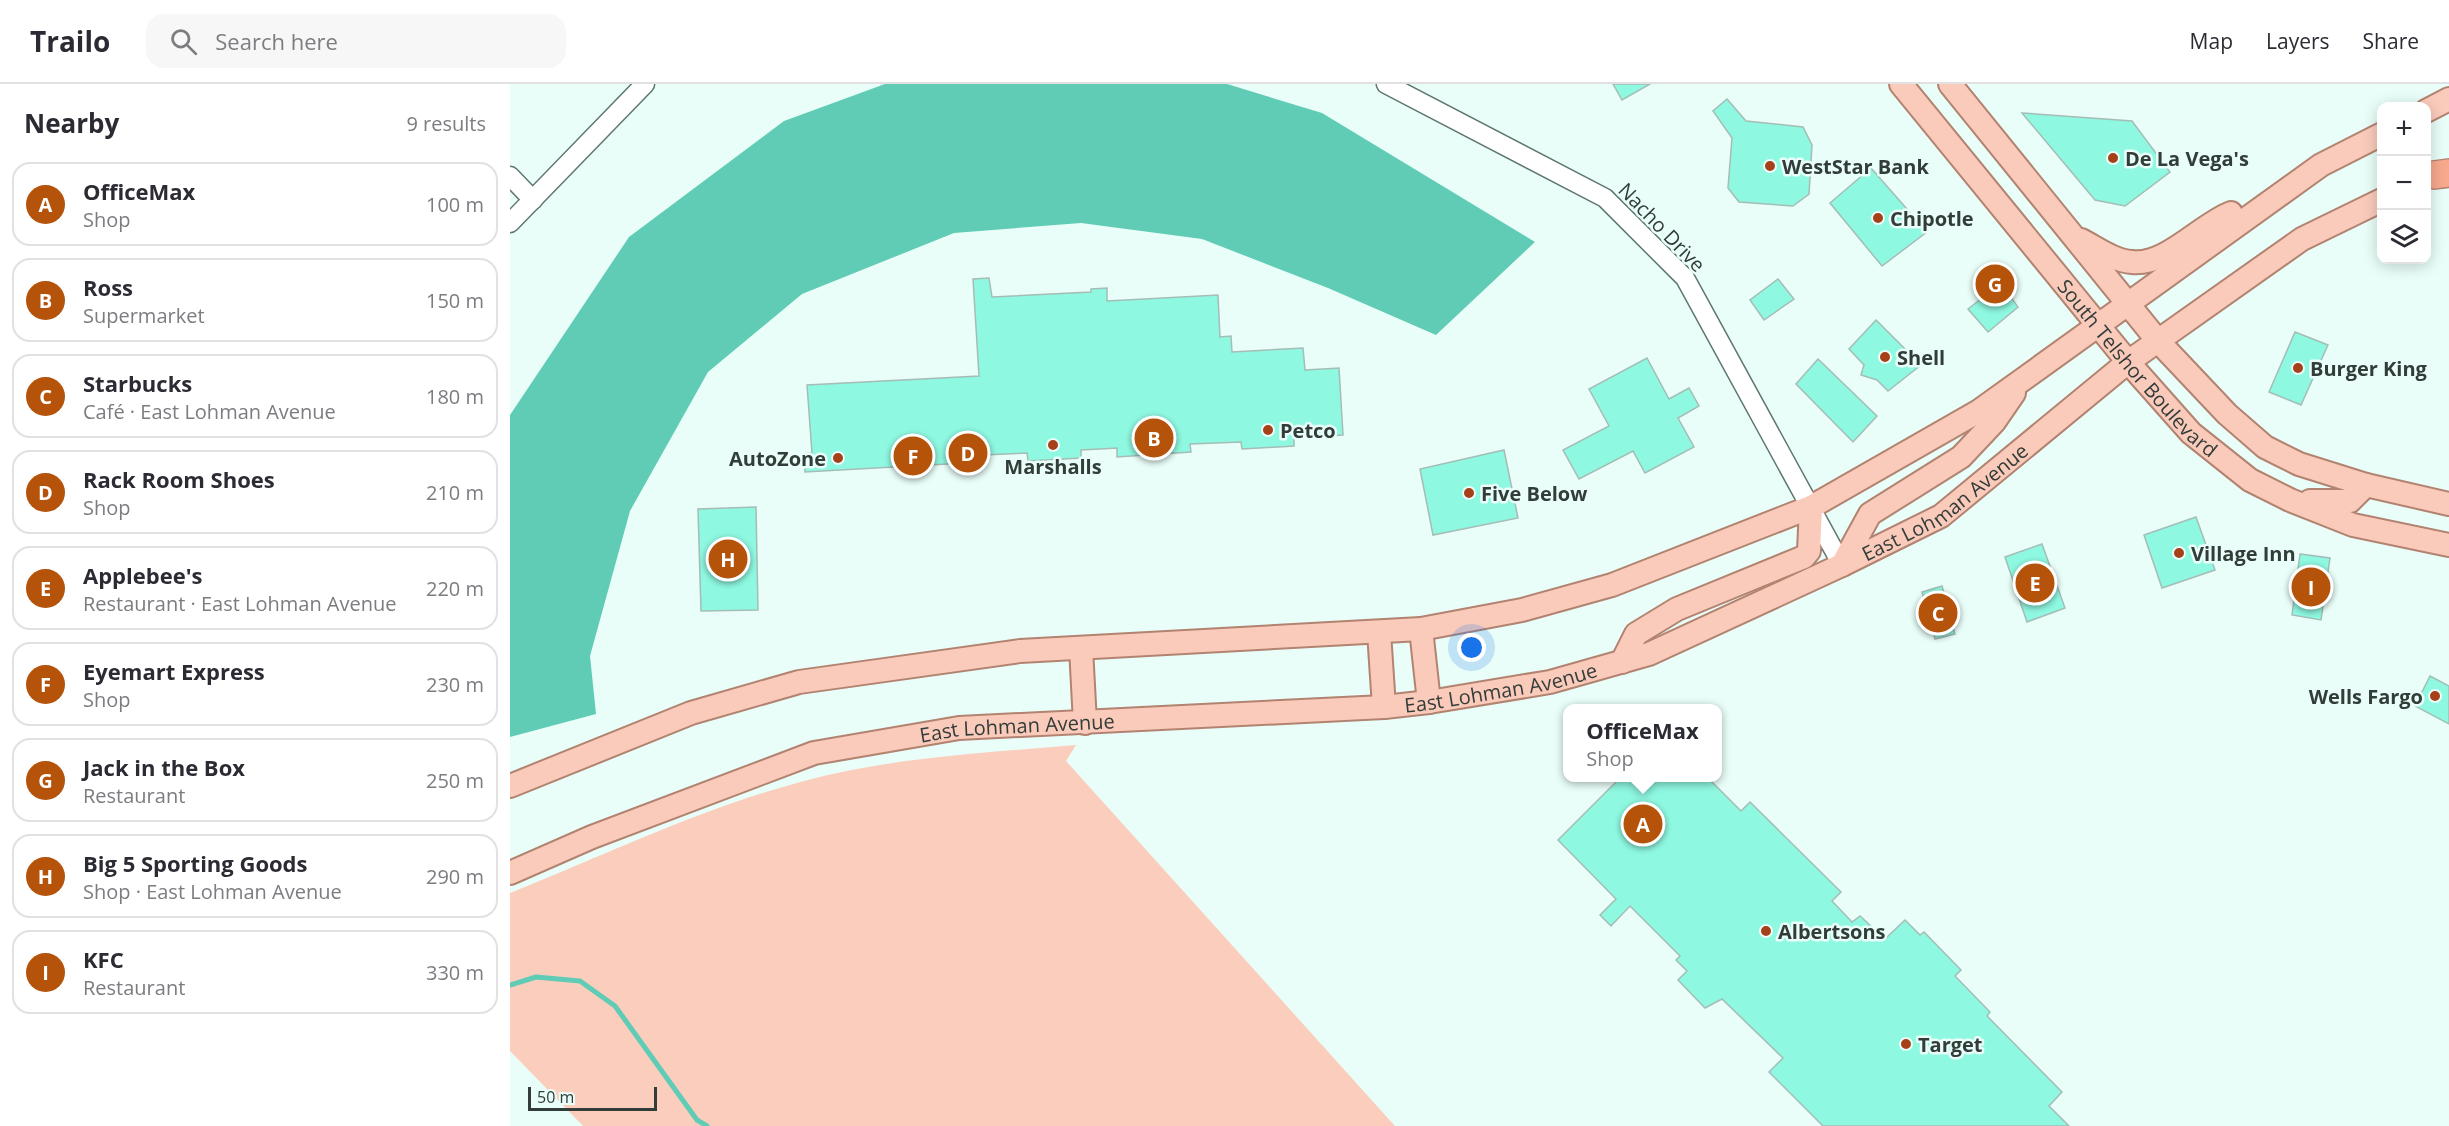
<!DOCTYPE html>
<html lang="en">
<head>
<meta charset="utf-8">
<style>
  body { margin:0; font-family:"Open Sans",sans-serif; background:#f7f7f7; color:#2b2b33 }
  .controls { position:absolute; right:18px; top:18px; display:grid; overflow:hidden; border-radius:12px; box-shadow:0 3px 15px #0003 }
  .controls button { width:54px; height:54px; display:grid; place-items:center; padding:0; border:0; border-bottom:2px solid #e1e1e2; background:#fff; color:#2b2b33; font:30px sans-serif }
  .scale { position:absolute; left:18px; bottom:15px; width:129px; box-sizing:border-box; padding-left:6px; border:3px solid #323c39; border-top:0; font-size:16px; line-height:21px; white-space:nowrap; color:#323c39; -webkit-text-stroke:4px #e9fef9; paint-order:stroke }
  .you { position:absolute; left:962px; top:564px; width:21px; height:21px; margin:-15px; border:4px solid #fff; border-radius:50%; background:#1a73e8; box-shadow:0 0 0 9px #1a73e833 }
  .badge { display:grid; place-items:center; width:39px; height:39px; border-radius:50%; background:#b45309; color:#fff; font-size:20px; font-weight:700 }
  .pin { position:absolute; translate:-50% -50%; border:3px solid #fff; box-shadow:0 2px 6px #0006 }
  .popup { position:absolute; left:1053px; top:620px; width:159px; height:78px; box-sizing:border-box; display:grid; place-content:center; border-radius:12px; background:#fff; filter:drop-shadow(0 2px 4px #0005); font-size:20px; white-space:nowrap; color:#7c7c81 }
  .popup b { font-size:22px; color:#2b2b33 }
  .popup::after { content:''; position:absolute; left:50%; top:100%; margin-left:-12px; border:12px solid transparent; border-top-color:#fff }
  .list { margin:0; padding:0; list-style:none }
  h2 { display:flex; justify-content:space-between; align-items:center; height:78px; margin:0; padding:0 24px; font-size:26px }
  h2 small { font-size:20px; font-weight:400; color:#7c7c81 }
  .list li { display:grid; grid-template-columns:39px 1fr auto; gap:18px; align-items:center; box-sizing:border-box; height:84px; margin:0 12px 12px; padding:0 12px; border:2px solid #e1e1e2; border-radius:18px }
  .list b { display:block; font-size:22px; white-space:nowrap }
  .list p { margin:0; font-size:20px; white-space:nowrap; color:#7c7c81 }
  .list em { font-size:20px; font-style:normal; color:#7c7c81 }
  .icon { flex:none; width:33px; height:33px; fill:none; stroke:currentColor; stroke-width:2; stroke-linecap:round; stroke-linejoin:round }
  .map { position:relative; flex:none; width:1939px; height:1042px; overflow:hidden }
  header { display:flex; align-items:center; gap:36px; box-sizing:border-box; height:84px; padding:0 30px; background:#fff; border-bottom:2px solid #e1e1e2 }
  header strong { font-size:28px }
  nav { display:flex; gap:33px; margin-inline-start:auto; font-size:21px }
  .search { width:420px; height:54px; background:#f7f7f7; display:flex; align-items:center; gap:15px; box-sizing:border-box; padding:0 21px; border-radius:18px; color:#7c7c81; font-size:22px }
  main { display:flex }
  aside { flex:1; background:#fff }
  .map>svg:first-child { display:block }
  .green { fill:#fbcdbd }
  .water { fill:#60ccb5 }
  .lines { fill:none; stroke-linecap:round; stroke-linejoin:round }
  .stream { stroke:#60ccb5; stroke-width:5 }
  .building { fill:#8ef8e1; stroke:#a4bdb6; stroke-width:1.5 }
  .minor-casing { stroke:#5f7771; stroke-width:21 }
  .major-casing { stroke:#b28370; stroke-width:26 }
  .highway-casing { stroke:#b28370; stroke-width:30 }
  .minor { stroke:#fff; stroke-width:18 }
  .major { stroke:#facbbb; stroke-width:22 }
  .highway { stroke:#f7a98e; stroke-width:27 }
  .poi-dot { fill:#a64018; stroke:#e9fef9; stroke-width:2 }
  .labels { text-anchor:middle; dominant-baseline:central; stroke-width:5; stroke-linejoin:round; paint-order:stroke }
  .poi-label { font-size:20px; font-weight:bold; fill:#323c39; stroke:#e9fef9; text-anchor:start }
  .street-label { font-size:20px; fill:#323c39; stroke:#e9fef9 }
</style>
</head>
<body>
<header>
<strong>Trailo</strong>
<div class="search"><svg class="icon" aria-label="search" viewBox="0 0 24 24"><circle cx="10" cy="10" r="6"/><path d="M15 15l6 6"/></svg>Search here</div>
<nav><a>Map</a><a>Layers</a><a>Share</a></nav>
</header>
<main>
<aside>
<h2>Nearby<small>9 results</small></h2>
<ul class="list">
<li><span class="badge">A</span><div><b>OfficeMax</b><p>Shop</p></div><em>100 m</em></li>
<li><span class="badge">B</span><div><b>Ross</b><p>Supermarket</p></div><em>150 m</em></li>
<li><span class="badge">C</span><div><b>Starbucks</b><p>Café · East Lohman Avenue</p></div><em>180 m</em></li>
<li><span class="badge">D</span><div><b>Rack Room Shoes</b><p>Shop</p></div><em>210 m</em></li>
<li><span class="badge">E</span><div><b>Applebee's</b><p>Restaurant · East Lohman Avenue</p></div><em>220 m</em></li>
<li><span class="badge">F</span><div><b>Eyemart Express</b><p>Shop</p></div><em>230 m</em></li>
<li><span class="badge">G</span><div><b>Jack in the Box</b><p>Restaurant</p></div><em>250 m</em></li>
<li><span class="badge">H</span><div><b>Big 5 Sporting Goods</b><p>Shop · East Lohman Avenue</p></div><em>290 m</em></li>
<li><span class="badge">I</span><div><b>KFC</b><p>Restaurant</p></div><em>330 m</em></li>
</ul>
</aside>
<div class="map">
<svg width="1939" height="1042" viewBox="0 0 1939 1042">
  <rect width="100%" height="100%" fill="#e9fef9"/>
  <path class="green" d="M566,661L556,677L885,1042H73L0,967V809C98,770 192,724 294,697C383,673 475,669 566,661Z"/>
  <polygon class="water" points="375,0 717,0 812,29 1025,158 926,251 818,204 692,155 571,139 444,149 292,210 198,288 120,427 80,572 86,630 0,653 0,331 119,153 274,37"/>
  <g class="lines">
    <polyline class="stream" points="0,901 26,893 70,897 105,922 187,1036 197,1042"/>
  </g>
  <g class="building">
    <polygon points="1103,0 1140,0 1112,16"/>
    <polygon points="1217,15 1236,37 1293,43 1302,61 1299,110 1283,122 1229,118 1218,104 1222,54 1203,27"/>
    <polygon points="1512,29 1622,37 1660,88 1615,122 1585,116"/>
    <polygon points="1361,84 1417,148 1372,182 1320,119"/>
    <polygon points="1483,188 1508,223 1478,248 1458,225 1476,211 1468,199"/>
    <polygon points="479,194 482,213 581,208 581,205 597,204 597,217 708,211 710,253 721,252 722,268 793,264 795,286 829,284 833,351 784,354 784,362 732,365 731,358 680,360 681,368 607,373 607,364 590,365 571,366 571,374 518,377 517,369 473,371 473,378 295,388 294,370 302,369 297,301 469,292 463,195"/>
    <polygon points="1268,195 1284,215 1254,236 1240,216"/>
    <polygon points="1366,236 1411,281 1378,307 1367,296 1351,291 1354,281 1339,265"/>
    <polygon points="1785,248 1818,261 1791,321 1759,308"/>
    <polygon points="1137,274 1159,315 1179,304 1189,322 1168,334 1184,363 1135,389 1123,367 1069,395 1053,366 1099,342 1079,305"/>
    <polygon points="1308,275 1367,332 1343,358 1286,300"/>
    <polygon points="994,366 1008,434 923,451 910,385"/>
    <polygon points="246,423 248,526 191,527 188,425"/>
    <polygon points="1686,433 1705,486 1652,504 1634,451"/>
    <polygon points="1532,460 1555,524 1517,538 1495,473"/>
    <polygon points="1790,470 1820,474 1811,536 1782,531"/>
    <polygon points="1432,502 1445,550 1425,555 1412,508"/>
    <polygon points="1920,592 1939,602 1939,640 1905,622"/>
    <polygon points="1111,693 1197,693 1231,727 1240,718 1331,808 1322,817 1342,838 1350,832 1375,855 1395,836 1410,851 1414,848 1451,886 1445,892 1480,928 1477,932 1552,1008 1539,1022 1559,1042 1313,1042 1259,988 1273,974 1212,915 1195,924 1168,896 1177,887 1166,876 1170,872 1120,822 1101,842 1090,831 1106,815 1048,756"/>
  </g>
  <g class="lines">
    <g class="minor-casing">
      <g id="minor">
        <polyline points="876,0 1095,114 1175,194 1332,481"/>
        <polyline points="0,92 23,116"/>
        <polyline points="0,139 135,0"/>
      </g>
    </g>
    <g class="major-casing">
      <g id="major">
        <path id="s1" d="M1391,0L1618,278L1681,349L1740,396L1780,416L1843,441L1939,461"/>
        <polyline points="1440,0 1648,257 1717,330 1755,363 1789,380 1856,401 1939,420"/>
        <polyline points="1916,27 1939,15"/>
        <path d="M1571,156C1587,164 1604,177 1622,178C1656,182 1690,141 1721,129"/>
        <polyline points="1800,417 1840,417 1856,401"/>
        <polyline points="1332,481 1360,430 1451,373 1484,338 1504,309"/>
        <polyline points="911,545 919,618"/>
        <polyline points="869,548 874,623"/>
        <polyline points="571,564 575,639"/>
        <polyline points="1112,578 1126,550 1167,525 1294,473 1299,467 1301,423"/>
        <polyline points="0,702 181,629 289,598 510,567 911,545 1012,526 1102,501 1301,423 1469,327 1811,81 1872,50"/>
        <path id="s2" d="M0,789L82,753L304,669L449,644L874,623L919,618L1040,598L1139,570L1332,481L1431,432L1618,278L1792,155L1872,116"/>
      </g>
    </g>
    <g class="highway-casing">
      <polyline id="highway" points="1924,91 1939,89"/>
    </g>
    <use href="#minor" class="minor"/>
    <use href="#major" class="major"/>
    <use href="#highway" class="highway"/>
  </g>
  <g class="poi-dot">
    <circle cx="1603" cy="74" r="6"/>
    <circle cx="1260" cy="82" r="6"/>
    <circle cx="1368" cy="134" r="6"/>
    <circle cx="1375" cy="273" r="6"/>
    <circle cx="1788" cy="284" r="6"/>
    <circle cx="758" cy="346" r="6"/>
    <circle cx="543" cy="361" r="6"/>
    <circle cx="328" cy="374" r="6"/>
    <circle cx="959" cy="409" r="6"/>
    <circle cx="1669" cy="469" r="6"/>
    <circle cx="1925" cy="612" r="6"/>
    <circle cx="1256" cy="847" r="6"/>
    <circle cx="1396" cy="960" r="6"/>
  </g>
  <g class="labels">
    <g class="poi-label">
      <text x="1615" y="74">De La Vega's</text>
      <text x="1272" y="82">WestStar Bank</text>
      <text x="1380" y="134">Chipotle</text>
      <text x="1387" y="273">Shell</text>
      <text x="1800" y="284">Burger King</text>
      <text x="770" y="346">Petco</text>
      <text x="316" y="374" text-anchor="end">AutoZone</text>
      <text x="543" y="382" text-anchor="middle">Marshalls</text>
      <text x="971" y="409">Five Below</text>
      <text x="1681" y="469">Village Inn</text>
      <text x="1913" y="612" text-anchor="end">Wells Fargo</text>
      <text x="1268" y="847">Albertsons</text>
      <text x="1408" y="960">Target</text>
    </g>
    <g class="street-label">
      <text transform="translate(1152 143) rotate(46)">Nacho Drive</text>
      <text stroke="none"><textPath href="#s1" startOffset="370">South Telshor Boulevard</textPath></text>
      <text stroke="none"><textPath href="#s2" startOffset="1504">East Lohman Avenue</textPath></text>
      <text stroke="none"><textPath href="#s2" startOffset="1018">East Lohman Avenue</textPath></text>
      <text stroke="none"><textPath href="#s2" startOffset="532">East Lohman Avenue</textPath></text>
    </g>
  </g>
</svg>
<div class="controls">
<button>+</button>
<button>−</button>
<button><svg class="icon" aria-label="layers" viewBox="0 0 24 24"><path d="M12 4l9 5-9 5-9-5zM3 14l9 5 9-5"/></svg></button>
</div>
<div class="scale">50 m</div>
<div class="you"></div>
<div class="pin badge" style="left:1133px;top:740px">A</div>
<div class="popup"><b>OfficeMax</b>Shop</div>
<div class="pin badge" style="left:644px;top:354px">B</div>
<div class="pin badge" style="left:1428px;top:529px">C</div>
<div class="pin badge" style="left:458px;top:369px">D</div>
<div class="pin badge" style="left:1525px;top:499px">E</div>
<div class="pin badge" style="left:403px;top:372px">F</div>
<div class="pin badge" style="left:1485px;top:200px">G</div>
<div class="pin badge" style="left:218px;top:475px">H</div>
<div class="pin badge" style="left:1801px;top:503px">I</div>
</div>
</main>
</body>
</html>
